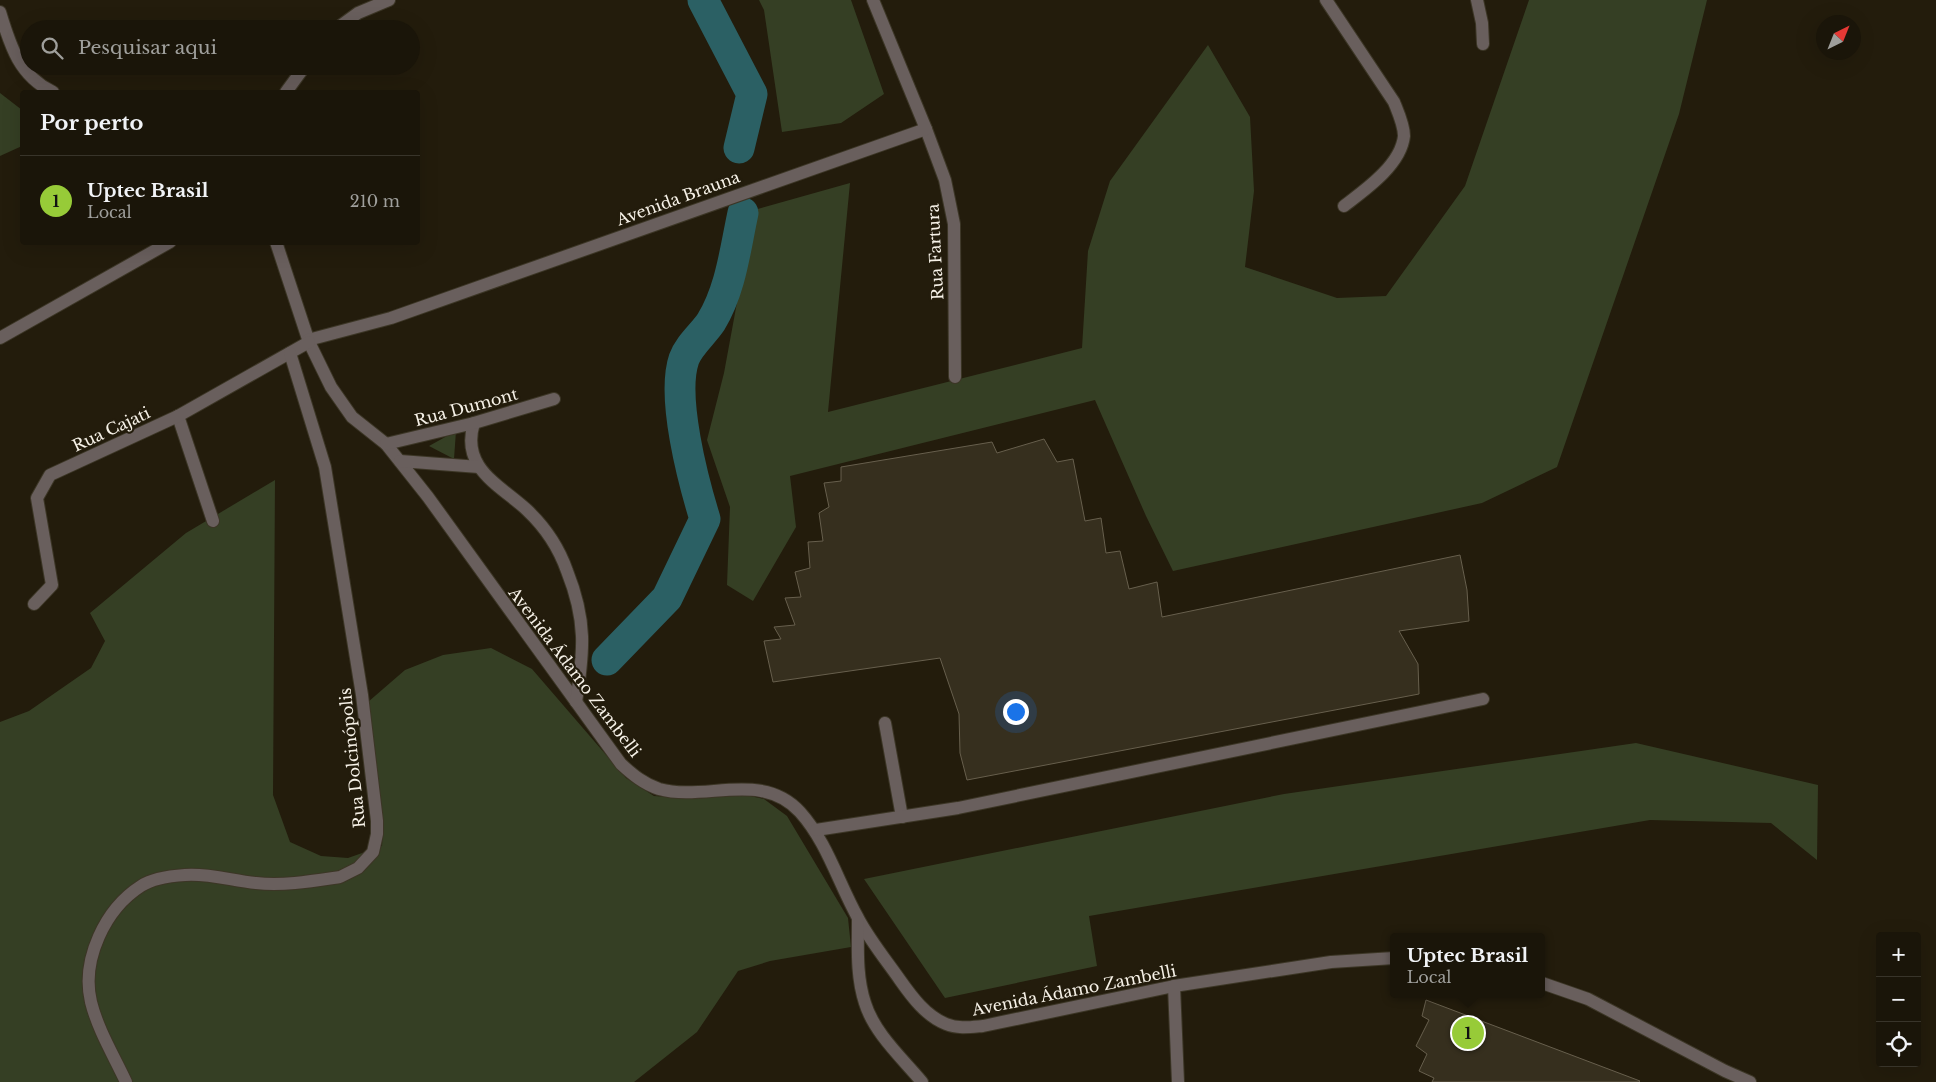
<!DOCTYPE html>
<html lang="pt">
<head>
<meta charset="utf-8">
<style>
  body { margin:0; font-family:"Libre Baskerville",serif; background:#272217; color:#f1f3f6 }
  .controls { position:absolute; right:15px; bottom:15px; display:grid; overflow:hidden; border-radius:5px; box-shadow:0 5px 20px #0002 }
  .controls button { width:45px; height:45px; display:grid; place-items:center; padding:0; border:0; border-bottom:1px solid #38342a; background:#1a1509; color:#f1f3f6; font:25px sans-serif }
  .compass { position:absolute; left:1816px; top:15px; width:45px; height:45px; border-radius:50%; background:#1a1509; box-shadow:0 5px 20px #0002; rotate:43deg }
  .you { position:absolute; left:1015px; top:711px; width:18px; height:18px; margin:-12px; border:4px solid #fff; border-radius:50%; background:#1a73e8; box-shadow:0 0 0 8px #1a73e833 }
  .badge { display:grid; place-items:center; width:32px; height:32px; border-radius:50%; background:#97cb38; color:#111; font-size:16px; font-weight:700 }
  .pin { position:absolute; translate:-50% -50%; border:2px solid #fff; box-shadow:0 1px 5px #0006 }
  .popup { position:absolute; left:1390px; top:933px; width:155px; height:65px; box-sizing:border-box; display:grid; place-content:center; border-radius:5px; background:#1a1509; filter:drop-shadow(0 1px 4px #0005); font-size:16px; white-space:nowrap; color:#9f9f9c }
  .popup b { font-size:19px; color:#f1f3f6 }
  .popup::after { content:''; position:absolute; left:50%; top:100%; margin-left:-10px; border:10px solid transparent; border-top-color:#1a1509 }
  .list { margin:0; padding:0; list-style:none }
  h2 { display:flex; justify-content:space-between; align-items:center; height:65px; margin:0; padding:0 20px; font-size:21px }
  h2 small { font-size:16px; font-weight:400; color:#9f9f9c }
  .list li { display:grid; grid-template-columns:32px 1fr auto; gap:15px; align-items:center; box-sizing:border-box; height:90px; padding:0 20px; border-top:1px solid #38342a }
  .list b { display:block; font-size:19px; white-space:nowrap }
  .list p { margin:0; font-size:16px; white-space:nowrap; color:#9f9f9c }
  .list em { font-size:16px; font-style:normal; color:#9f9f9c }
  .icon { flex:none; width:28px; height:28px; fill:none; stroke:currentColor; stroke-width:2; stroke-linecap:round; stroke-linejoin:round }
  .map { position:relative; flex:none; width:1936px; height:1082px; overflow:hidden }
  .search { position:absolute; background:#1a1509; box-shadow:0 5px 20px #0002; left:20px; top:20px; width:400px; height:55px; display:flex; align-items:center; gap:12px; box-sizing:border-box; padding:0 18px; border-radius:28px; color:#9f9f9c; font-size:19px }
  .panel { position:absolute; background:#1a1509; box-shadow:0 5px 20px #0002; left:20px; top:90px; width:400px; height:155px; border-radius:5px }
  .map>svg:first-child { display:block }
  .green { fill:#353f24 }
  .lines { fill:none; stroke-linecap:round; stroke-linejoin:round }
  .river { stroke:#2b6064; stroke-width:31 }
  .building { fill:#362f1e; stroke:#675f4d }
  .minor-casing { stroke:#3c3626; stroke-width:14 }
  .minor { stroke:#695f5d; stroke-width:12 }
  .labels { text-anchor:middle; dominant-baseline:central; stroke-width:4.5; stroke-linejoin:round; paint-order:stroke }
  .street-label { font-size:16px; fill:#f6f1e7; stroke:#231c0c }
</style>
</head>
<body>
<div class="map">
<svg width="1936" height="1082" viewBox="0 0 1936 1082">
  <rect width="100%" height="100%" fill="#231c0c"/>
  <g class="green">
    <polygon points="759,0 851,0 884,94 841,123 782,132 764,10"/>
    <polygon points="1529,0 1707,0 1679,114 1557,467 1482,503 1173,571 1146,516 1095,400 790,476 796,527 753,601 727,585 730,507 707,440 724,373 754,210 850,183 828,412 1082,348 1088,251 1110,181 1208,45 1250,117 1254,191 1245,267 1337,298 1386,296 1465,186"/>
    <polygon points="0,93 22,110 22,146 0,156"/>
    <polygon points="456,431 454,459 429,446"/>
    <polygon points="275,480 273,795 290,842 321,856 348,858 382,846 383,823 368,702 405,670 443,655 491,648 532,669 626,778 654,796 695,799 717,796 750,796 764,799 787,816 848,918 851,947 770,961 738,971 697,1032 634,1082 0,1082 0,722 29,711 91,668 105,641 90,613 186,533"/>
    <polygon points="1636,743 1818,785 1817,860 1771,823 1650,820 1089,916 1097,966 945,998 864,879 1284,794"/>
  </g>
  <g class="lines">
    <g class="river">
      <polyline points="703,0 752,94 739,148"/>
      <path d="M607,660L667,598L705,519C693,480 671,397 684,359C689,345 703,334 711,322C731,289 735,250 743,213"/>
    </g>
  </g>
  <g class="building">
    <polygon points="1044,439 1057,462 1073,459 1085,521 1101,518 1106,553 1120,551 1129,589 1157,582 1162,617 1460,555 1467,590 1469,621 1399,631 1418,664 1419,694 967,780 960,753 959,714 940,658 773,682 764,641 781,639 774,627 795,625 785,598 801,597 795,572 810,568 808,542 823,541 819,513 829,507 824,483 841,481 841,467 992,442 997,453"/>
    <polygon points="1426,1000 1640,1081 1639,1082 1432,1082 1434,1078 1419,1071 1427,1054 1416,1046 1429,1020 1422,1016"/>
  </g>
  <g class="lines">
    <g class="minor-casing">
      <g id="minor">
        <path d="M1326,0L1394,102C1398,112 1404,125 1404,136C1401,165 1365,190 1344,206"/>
        <polyline points="1477,0 1482,23 1483,44"/>
        <path d="M0,12C10,45 19,76 53,92"/>
        <polyline points="336,29 358,13 389,0"/>
        <polyline points="286,92 305,66"/>
        <polyline points="926,129 945,180 954,224 955,377"/>
        <path d="M276,242L309,342L331,387L352,417L386,444L428,497L621,764C633,775 644,784 659,789C705,802 762,770 800,812C827,842 838,882 858,918C869,939 886,960 900,980C912,997 926,1016 946,1024C958,1029 971,1027 983,1026L1174,986L1331,962L1394,958"/>
        <polyline points="0,338 170,242"/>
        <polyline points="308,340 391,318 926,129 873,0"/>
        <polyline points="178,416 213,521"/>
        <path d="M474,423C460,468 500,485 527,510C545,527 559,548 567,571C587,621 584,651 576,702"/>
        <polyline points="386,444 474,423 554,399"/>
        <polyline points="400,461 479,467"/>
        <polyline points="34,604 52,585 37,498 50,475 178,416 309,342"/>
        <polyline points="885,723 902,817"/>
        <polyline points="816,830 958,808 1483,699"/>
        <path d="M858,919C858,947 856,976 865,1003C874,1033 903,1059 922,1082"/>
        <polyline points="1542,983 1588,999 1725,1071 1750,1082"/>
        <polyline points="1174,986 1178,1082"/>
        <path d="M126,1082C114,1056 98,1030 91,1002C81,960 105,909 141,886C153,878 170,876 185,875C209,873 233,881 256,883C284,886 313,881 340,877L358,868L373,852L377,834V821L362,695L325,467L290,353"/>
      </g>
    </g>
    <use href="#minor" class="minor"/>
  </g>
  <g class="labels">
    <g class="street-label">
      <text transform="translate(678 198) rotate(-20)">Avenida Brauna</text>
      <text transform="translate(935 252) rotate(-93)">Rua Fartura</text>
      <text transform="translate(466 407) rotate(-15)">Rua Dumont</text>
      <text transform="translate(111 429) rotate(-25)">Rua Cajati</text>
      <text transform="translate(575 672) rotate(53)">Avenida Ádamo Zambelli</text>
      <text transform="translate(352 758) rotate(-96)">Rua Dolcinópolis</text>
      <text transform="translate(1074 990) rotate(-11)">Avenida Ádamo Zambelli</text>
    </g>
  </g>
</svg>
<div class="controls">
<button>+</button>
<button>−</button>
<button><svg class="icon" aria-label="locate" viewBox="0 0 24 24"><circle cx="12" cy="12" r="6"/><path d="M12 2v4M12 18v4M2 12h4M18 12h4"/></svg></button>
</div>
<svg class="compass" viewBox="-18 -18 36 36"><path d="M0-13l5 13h-10z" fill="#e53935"/><path d="M0 13l5-13h-10z" fill="#9f9f9c"/></svg>
<div class="you"></div>
<div class="pin badge" style="left:1468px;top:1033px">1</div>
<div class="popup"><b>Uptec Brasil</b>Local</div>
<div class="search"><svg class="icon" aria-label="search" viewBox="0 0 24 24"><circle cx="10" cy="10" r="6"/><path d="M15 15l6 6"/></svg>Pesquisar aqui</div>
<section class="panel">
<h2>Por perto<small></small></h2>
<ul class="list">
<li><span class="badge">1</span><div><b>Uptec Brasil</b><p>Local</p></div><em>210 m</em></li>
</ul>
</section>
</div>
</body>
</html>
